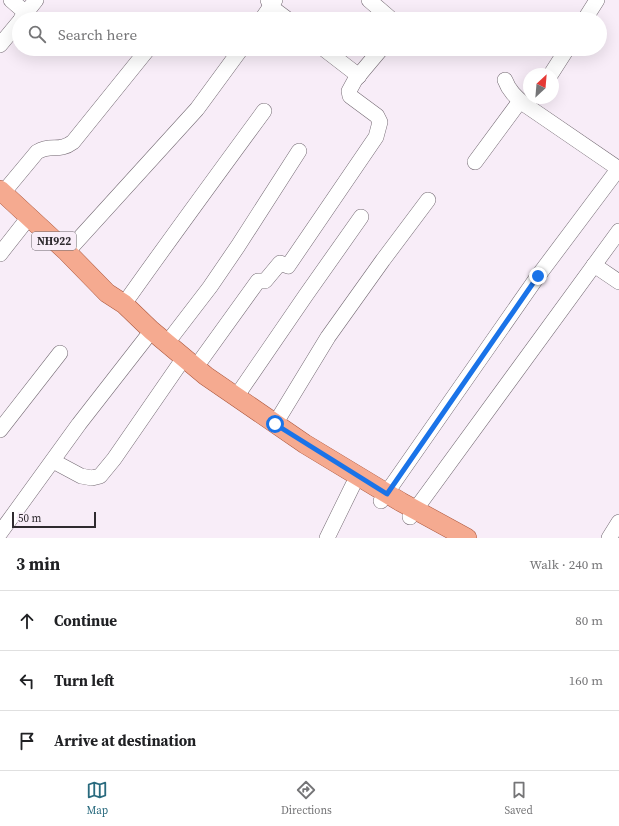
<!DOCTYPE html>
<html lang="en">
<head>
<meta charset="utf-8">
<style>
  body { margin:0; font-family:"Source Serif 4",serif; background:#f6f6f6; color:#202124 }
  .compass { position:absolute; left:523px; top:68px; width:36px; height:36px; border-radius:50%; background:#fff; box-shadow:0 4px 16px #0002; rotate:26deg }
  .scale { position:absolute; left:12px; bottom:10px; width:84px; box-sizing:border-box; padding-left:4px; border:2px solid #2f2b2f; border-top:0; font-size:11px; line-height:14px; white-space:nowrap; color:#2f2b2f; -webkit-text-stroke:3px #f8edf8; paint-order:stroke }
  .stop { position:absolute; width:12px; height:12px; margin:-9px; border:3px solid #1a73e8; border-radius:50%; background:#fff }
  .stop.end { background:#1a73e8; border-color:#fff; box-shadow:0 1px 4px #0008 }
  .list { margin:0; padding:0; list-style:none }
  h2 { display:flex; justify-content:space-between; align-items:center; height:52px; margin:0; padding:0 16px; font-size:17px }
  h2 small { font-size:13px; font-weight:400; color:#757577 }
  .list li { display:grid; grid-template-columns:26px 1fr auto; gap:12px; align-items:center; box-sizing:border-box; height:60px; padding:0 16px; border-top:1px solid #e0e0e0 }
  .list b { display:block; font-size:15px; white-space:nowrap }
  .list em { font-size:13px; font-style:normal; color:#757577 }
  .icon { flex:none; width:22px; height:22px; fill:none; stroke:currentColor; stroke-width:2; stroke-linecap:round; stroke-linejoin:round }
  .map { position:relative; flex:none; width:619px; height:538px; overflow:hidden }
  .search { position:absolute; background:#fff; box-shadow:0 4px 16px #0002; left:12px; right:12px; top:12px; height:44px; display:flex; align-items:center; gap:10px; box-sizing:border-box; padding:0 14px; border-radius:22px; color:#757577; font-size:15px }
  .sheet { height:232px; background:#fff }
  nav { display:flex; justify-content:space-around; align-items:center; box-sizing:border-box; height:56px; border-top:1px solid #e0e0e0; background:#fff; font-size:11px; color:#757577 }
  nav a { display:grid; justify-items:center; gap:2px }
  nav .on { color:#296a7e }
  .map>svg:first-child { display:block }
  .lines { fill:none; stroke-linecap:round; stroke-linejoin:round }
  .minor-casing { stroke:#746a73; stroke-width:16 }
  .major-casing { stroke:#ac583e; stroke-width:20 }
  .minor { stroke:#fff; stroke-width:15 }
  .major { stroke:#f5aa90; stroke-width:19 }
  .route { stroke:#1a73e8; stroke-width:5 }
  .labels { text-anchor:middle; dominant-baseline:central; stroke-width:3; stroke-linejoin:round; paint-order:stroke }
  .shield { fill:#f8edf8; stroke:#6b656b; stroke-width:1 }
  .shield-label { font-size:11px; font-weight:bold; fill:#2f2b2f }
</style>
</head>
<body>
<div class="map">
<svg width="619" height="538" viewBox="0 0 619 538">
  <rect width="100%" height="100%" fill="#f8edf8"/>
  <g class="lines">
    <g class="minor-casing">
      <g id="minor">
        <polyline points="11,0 26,13"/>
        <polyline points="268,0 271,7 287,19"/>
        <polyline points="369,0 391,19"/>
        <polyline points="21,19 36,0"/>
        <polyline points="262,19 275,0"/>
        <polyline points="585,19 597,0"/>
        <polyline points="0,45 19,22"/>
        <polyline points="324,49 359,76"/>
        <polyline points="551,74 567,49"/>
        <path d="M505,80C509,91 516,97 524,104L619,169"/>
        <polyline points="475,162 520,101"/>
        <path d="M3,193L37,152C52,143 58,153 73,142L148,49"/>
        <polyline points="67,252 197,109 241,49"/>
        <polyline points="0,254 29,217"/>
        <polyline points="594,265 619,282"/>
        <path d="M124,304C170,239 217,175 264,111"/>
        <polyline points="167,343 210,287 238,246 299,151"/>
        <polyline points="196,367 258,281 265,281 280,263 288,266 376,137 380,122 377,116 350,96 349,91 355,80 381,49"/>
        <polyline points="236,397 306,295 361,217"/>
        <polyline points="275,424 328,337 383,260 428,200"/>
        <polyline points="0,430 60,353"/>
        <polyline points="53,461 81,476 92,478 100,476 114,459 179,365"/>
        <polyline points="381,501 538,276 619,168"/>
        <polyline points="410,517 619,231"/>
        <polyline points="0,533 79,424 146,338"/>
        <polyline points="327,538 353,485"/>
        <polyline points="609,538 619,522"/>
      </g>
    </g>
    <g class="major-casing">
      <polyline id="major" points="0,190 67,252 107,293 124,304 151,330 206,376 305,444 401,502 467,538"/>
    </g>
    <use href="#minor" class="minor"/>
    <use href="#major" class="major"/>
  </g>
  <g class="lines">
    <polyline class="route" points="275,424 387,494 538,276"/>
  </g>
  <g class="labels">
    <rect class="shield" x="32" y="232" width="44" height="18" rx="3"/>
    <g class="shield-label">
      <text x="54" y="241">NH922</text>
    </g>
  </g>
</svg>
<svg class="compass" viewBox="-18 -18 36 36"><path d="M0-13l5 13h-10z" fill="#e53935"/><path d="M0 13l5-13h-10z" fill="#757577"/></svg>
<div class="scale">50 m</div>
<div class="stop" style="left:275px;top:424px"></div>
<div class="stop end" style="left:538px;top:276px"></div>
<div class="search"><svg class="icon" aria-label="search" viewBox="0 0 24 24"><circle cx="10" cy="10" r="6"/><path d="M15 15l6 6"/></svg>Search here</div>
</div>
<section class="sheet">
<h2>3 min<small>Walk · 240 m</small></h2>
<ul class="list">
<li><svg class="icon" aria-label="ahead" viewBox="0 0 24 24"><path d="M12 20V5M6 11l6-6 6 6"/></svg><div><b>Continue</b></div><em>80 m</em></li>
<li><svg class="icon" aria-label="left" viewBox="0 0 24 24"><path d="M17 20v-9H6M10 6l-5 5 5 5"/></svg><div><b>Turn left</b></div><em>160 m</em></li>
<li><svg class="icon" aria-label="arrive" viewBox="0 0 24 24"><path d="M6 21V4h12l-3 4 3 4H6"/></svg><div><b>Arrive at destination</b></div></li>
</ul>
</section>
<nav>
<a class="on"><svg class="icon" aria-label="map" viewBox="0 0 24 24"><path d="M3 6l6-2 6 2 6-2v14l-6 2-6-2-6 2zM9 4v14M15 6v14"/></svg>Map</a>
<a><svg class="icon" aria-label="directions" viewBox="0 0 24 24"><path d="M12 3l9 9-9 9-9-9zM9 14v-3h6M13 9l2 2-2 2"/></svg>Directions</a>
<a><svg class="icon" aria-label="saved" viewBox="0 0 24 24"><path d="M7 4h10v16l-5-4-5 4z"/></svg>Saved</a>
</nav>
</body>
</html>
